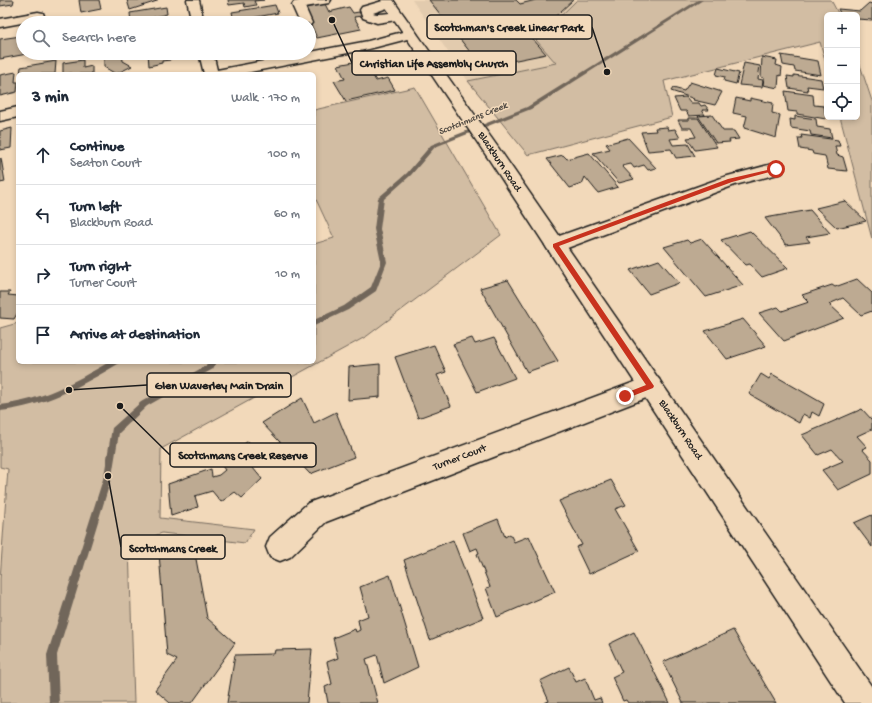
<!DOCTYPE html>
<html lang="en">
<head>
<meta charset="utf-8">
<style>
  body { margin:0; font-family:"Gochi Hand",sans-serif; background:#f2f2f3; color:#1f2937 }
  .controls { position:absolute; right:12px; top:12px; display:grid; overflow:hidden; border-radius:6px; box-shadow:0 2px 6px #0003 }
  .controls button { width:36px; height:36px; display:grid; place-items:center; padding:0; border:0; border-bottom:1px solid #e0e1e3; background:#fff; color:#1f2937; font:20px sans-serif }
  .stop { position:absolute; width:12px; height:12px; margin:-9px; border:3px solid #c8321e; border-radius:50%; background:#fff }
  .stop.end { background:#c8321e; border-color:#fff; box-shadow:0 1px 4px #0008 }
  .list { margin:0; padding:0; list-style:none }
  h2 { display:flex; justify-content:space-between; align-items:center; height:52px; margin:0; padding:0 16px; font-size:17px }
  h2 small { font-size:13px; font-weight:400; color:#747a83 }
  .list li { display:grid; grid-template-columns:26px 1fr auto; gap:12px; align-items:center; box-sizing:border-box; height:60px; padding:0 16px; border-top:1px solid #e0e1e3 }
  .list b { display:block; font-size:15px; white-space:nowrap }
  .list p { margin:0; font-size:13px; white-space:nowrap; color:#747a83 }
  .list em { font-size:13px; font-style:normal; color:#747a83 }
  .icon { flex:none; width:22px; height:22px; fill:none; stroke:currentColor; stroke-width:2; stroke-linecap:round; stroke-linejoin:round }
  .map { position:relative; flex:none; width:872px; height:703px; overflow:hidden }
  .search { position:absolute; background:#fff; box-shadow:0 2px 6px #0003; left:16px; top:16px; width:300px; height:44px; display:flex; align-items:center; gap:10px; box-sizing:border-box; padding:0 14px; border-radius:22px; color:#747a83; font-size:15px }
  .panel { position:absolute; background:#fff; box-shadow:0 2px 6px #0003; left:16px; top:72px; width:300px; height:292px; border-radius:6px }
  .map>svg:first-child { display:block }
  .built { fill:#e2cbae }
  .green { fill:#d2bda3; stroke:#776c60 }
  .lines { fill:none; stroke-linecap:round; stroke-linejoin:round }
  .stream { fill:#71665a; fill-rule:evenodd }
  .building { fill:#bdaa92; stroke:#1c1c1c }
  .minor-casing { stroke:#1c1c1c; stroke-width:3 }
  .major-casing { stroke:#1c1c1c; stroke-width:3 }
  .minor { fill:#f2d9ba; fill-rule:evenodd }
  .major { fill:#f2d9ba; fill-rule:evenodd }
  .route { fill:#c8321e }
  .labels { text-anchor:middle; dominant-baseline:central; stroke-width:3; stroke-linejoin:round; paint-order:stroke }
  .far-water-label { font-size:10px; font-style:italic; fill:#4d4740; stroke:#f2d9ba }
  .street-label { font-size:11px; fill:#1c1c1c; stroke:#f2d9ba }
  .leader { fill:none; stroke:#1c1c1c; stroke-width:1.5 }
  .callout-dot { fill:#1c1c1c; stroke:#f2d9ba; stroke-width:1.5 }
  .callout { fill:#f2d9ba; stroke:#1c1c1c; stroke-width:1.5 }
  .callout-label { font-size:12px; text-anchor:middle; font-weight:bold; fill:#1c1c1c }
</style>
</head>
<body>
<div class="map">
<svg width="872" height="703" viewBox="0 0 872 703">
  <rect width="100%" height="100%" fill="#f2d9ba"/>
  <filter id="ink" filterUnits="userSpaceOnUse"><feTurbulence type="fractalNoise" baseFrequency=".025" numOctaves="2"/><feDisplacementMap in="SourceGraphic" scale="8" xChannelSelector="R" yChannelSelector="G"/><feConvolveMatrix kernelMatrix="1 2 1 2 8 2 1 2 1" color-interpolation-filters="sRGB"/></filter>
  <g filter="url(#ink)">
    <polygon class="built" points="412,0 577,0 536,40 556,63 468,81"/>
    <g class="green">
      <polygon points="577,0 831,0 839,15 827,15 827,67 820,42 664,81 672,117 528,155 468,81 556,63 536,40"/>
      <polygon points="857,56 872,101 872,239 840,117 857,117"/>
      <polygon points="415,87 501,235 367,336 161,449 160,518 254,529 245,543 162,533 129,546 134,703 0,703 0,579 8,469 0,467 0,328 18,323 18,362 314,362 314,244 334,238 314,195 314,110"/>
    </g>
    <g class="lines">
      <g class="stream">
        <polygon points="698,0 703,0 531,109 435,147 411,175 384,199 380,229 387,262 376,291 348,310 314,326 314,320 344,306 371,287 381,262 374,229 378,198 407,173 431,145 527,107"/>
        <path d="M109,362H119L118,364C79,387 46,406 0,411V405C43,400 72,383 109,362Z"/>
        <polygon points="208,362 216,362 213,369 147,406 119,433 112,476 57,655 59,703 49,703 47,655 104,476 112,428 141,402 207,365"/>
      </g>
    </g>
    <g class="building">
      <polygon points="0,0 14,0 13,4 0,6"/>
      <polygon points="79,0 99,0 101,9 81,13"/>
      <polygon points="127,0 157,0 157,1 130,10"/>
      <polygon points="228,0 264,0 254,1 256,5 245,7 244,3 229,5"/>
      <polygon points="429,0 516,0 520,4 536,0 573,0 532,38 546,54 482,67"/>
      <polygon points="324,2 329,12 349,7 353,13 359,12 362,16 354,17 361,29 317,38 302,5"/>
      <polygon points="869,3 872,4 872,20 857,19 857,15 841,15 838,9 860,11"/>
      <polygon points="275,5 278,13 246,19 248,23 229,23 234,21 232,12"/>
      <polygon points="166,7 167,14 147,19 147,21 131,23 130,13"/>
      <polygon points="21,36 20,43 23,43 23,53 27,54 0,59 0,39"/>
      <polygon points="104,53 122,53 123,61 132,66 116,74 104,67"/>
      <polygon points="148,53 172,53 169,54 170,60 162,61 162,63 149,66"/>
      <polygon points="781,55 818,61 821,75 795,71 794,67 783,65"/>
      <polygon points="762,57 777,60 776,65 782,67 781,76 779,75 778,88 763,85 764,78 761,77"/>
      <polygon points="83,60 83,68 92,66 92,74 72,74 72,73 63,74 63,63"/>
      <polygon points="364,60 376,81 388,78 395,90 346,101 334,81 345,79 338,65"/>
      <polygon points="56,61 55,74 20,74 21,67"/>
      <polygon points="744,63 760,66 758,79 763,80 762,87 739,85"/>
      <polygon points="718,68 739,73 736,84 724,81 725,77 716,75"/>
      <polygon points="16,72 15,82 18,82 17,92 0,96 0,75"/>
      <polygon points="794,75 821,79 823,88 807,86 808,91 789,88 787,76 794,77"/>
      <polygon points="690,82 722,92 715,105 693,100 694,99 689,97 671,91 673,88 684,91"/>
      <polygon points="785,91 813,95 814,105 824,106 826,119 797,114 797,112 788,111"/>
      <polygon points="686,97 691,103 699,103 701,106 705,105 709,110 702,110 705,115 689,116 686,111 680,111 674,98"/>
      <polygon points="736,98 750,101 750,98 773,103 772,113 780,115 776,138 744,128 747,116 733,113"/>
      <polygon points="712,115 723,131 734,131 739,139 729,140 730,142 716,143 698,116"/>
      <polygon points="795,116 816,119 817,127 830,129 832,138 811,135 810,131 791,128 790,119 795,120"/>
      <polygon points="689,118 698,118 717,147 695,150 687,138 696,137 691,128 682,128 678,120 689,120"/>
      <polygon points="667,127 668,130 675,129 680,138 670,139 673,145 688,144 695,156 676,158 671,149 648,151 641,132 656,131 655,128"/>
      <polygon points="12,128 11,148 0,150 0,131"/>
      <polygon points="801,135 838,140 840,146 835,146 837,155 843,157 847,171 828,169 825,156 813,154 812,151 800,149 798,138 802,138"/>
      <polygon points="628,138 656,168 648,170 644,165 634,168 631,164 622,166 634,179 619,183 593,153 610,149 606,144"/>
      <polygon points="589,153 618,187 598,193 585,177 582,184 570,188 547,159 563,155 567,159"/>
      <polygon points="1,158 5,182 0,183 0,159"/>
      <polygon points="845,201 866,221 837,228 816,208"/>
      <polygon points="810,210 830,233 806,237 810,242 786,245 765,218"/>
      <polygon points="750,231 788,268 762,277 750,264 745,265 721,240"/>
      <polygon points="702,239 743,285 706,297 664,247 687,240 690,243"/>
      <polygon points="659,260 679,283 649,294 630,270"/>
      <polygon points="857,279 872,293 872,311 861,315 843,298 829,304 844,318 784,341 759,313 778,307 782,311 809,302 802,295 832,285 835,287"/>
      <polygon points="508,280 558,361 527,372 480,288"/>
      <polygon points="0,292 10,292 8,295 18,296 18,312 14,319 0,318"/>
      <polygon points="743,319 766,346 727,359 705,331"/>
      <polygon points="472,338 475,344 494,338 515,378 477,392 453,344"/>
      <polygon points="434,345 446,372 437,375 451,406 418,418 395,357"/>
      <polygon points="380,364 380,397 348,400 349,367"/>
      <polygon points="761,374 769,379 772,374 824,404 819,416 812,412 810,418 803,414 799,423 749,394"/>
      <polygon points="302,398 314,423 336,412 354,457 310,474 262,423"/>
      <polygon points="862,409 872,420 872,429 857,436 867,447 862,449 872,460 872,474 838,490 822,470 843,461 832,449 818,455 802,435"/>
      <polygon points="248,441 258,453 248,462 262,479 242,498 235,492 221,502 212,491 195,496 198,507 171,516 168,484 211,469 212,477 219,475 225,470 217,459 232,446 236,450"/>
      <polygon points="611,480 626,505 615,509 639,551 589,574 576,547 582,545 559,501"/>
      <polygon points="872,515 872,547 854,523"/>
      <polygon points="498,519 505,537 510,534 514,542 529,536 555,592 497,617 486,588 490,587 477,554 479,553 477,548 470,551 463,533"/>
      <polygon points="453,540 483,618 430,640 404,560"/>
      <polygon points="193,543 207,618 235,643 192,703 170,703 155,690 177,660 167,655 159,553"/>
      <polygon points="390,575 418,667 384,683 377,655 366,659 378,703 328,703 325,687 332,684 327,662 338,658 333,638 355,629 356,632 360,630 358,620 368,616 360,587"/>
      <polygon points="733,630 776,703 683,703 663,662"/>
      <polygon points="634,632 670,703 628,703 626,700 623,701 612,677 622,672 609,644"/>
      <polygon points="312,649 307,703 227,703 235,655 274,654 275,650"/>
      <polygon points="569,667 576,682 585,678 594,700 600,698 602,703 544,703 549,701 540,681"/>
    </g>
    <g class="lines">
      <g class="minor-casing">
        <g id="minor">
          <polygon points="187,0 199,0 204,23 192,23"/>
          <polygon points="305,0 331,0 329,3 305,7 312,23 309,26 309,23 300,23 292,5 294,2"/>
          <path d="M386,0H393L395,3L393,6L373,13C382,17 398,8 404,16L403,19L377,23L363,18L360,10L362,7Z"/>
          <polygon points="38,12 43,13 44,16 43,19 0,27 0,19"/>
          <polygon points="410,30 415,31 417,34 415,37 369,49 240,74 204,74 199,53 213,53 217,70 368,41"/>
          <polygon points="18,107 18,117 0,121 0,111"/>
          <polygon points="776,163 782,165 784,169 782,173 735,185 562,250 555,252 548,250 545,245 548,240 724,177"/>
          <polygon points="651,376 659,379 662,386 659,393 326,522 290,557 280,561 270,557 266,547 270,537 308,503"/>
        </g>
      </g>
      <g class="major-casing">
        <polygon id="major" points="381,0 393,0 502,153 872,687 872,703 845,703 490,161"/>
      </g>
      <use href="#minor" class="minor"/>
      <use href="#major" class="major"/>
    </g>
  </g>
  <polygon class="route" points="776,168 777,170 732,182 559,246 654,386 653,388 625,399 623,398 623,394 646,385 553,247 553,244 728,179"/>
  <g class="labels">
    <g class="far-water-label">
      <text transform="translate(473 119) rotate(-22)">Scotchmans Creek</text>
    </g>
    <g class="street-label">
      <text transform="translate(499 162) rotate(56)">Blackburn Road</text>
      <text transform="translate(680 430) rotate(56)">Blackburn Road</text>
      <text transform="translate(460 458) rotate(-21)">Turner Court</text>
    </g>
  </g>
  <path class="leader" d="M607 72L592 27M332 20L352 63M69 390L147 385M120 406L170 455M108 476L121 547"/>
  <g class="callout-dot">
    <circle cx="607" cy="72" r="4"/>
    <circle cx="332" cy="20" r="4"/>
    <circle cx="69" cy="390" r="4"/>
    <circle cx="120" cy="406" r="4"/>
    <circle cx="108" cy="476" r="4"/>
  </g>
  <g class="callout">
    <rect x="427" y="15" width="165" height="24" rx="4"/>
    <rect x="352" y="51" width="164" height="24" rx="4"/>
    <rect x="147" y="373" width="144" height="24" rx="4"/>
    <rect x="170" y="443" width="146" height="24" rx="4"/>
    <rect x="121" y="535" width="104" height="24" rx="4"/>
  </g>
  <g class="callout-label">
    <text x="509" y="31">Scotchman's Creek Linear Park</text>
    <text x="434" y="67">Christian Life Assembly Church</text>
    <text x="219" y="389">Glen Waverley Main Drain</text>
    <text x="243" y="459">Scotchmans Creek Reserve</text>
    <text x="173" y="552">Scotchmans Creek</text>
  </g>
</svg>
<div class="controls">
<button>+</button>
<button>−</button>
<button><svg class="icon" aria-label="locate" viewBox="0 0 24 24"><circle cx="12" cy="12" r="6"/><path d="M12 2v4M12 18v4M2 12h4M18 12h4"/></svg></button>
</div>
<div class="stop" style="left:776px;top:169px"></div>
<div class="stop end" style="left:625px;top:396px"></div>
<div class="search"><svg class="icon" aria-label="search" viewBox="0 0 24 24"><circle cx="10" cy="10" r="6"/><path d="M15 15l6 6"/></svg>Search here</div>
<section class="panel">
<h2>3 min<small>Walk · 170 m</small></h2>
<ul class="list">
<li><svg class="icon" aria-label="ahead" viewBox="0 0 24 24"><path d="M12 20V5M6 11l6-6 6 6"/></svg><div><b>Continue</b><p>Seaton Court</p></div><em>100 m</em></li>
<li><svg class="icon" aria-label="left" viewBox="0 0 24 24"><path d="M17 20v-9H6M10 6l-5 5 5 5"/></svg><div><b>Turn left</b><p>Blackburn Road</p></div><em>60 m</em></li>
<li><svg class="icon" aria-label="right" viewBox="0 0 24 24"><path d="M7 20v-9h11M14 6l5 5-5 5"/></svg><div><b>Turn right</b><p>Turner Court</p></div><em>10 m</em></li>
<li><svg class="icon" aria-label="arrive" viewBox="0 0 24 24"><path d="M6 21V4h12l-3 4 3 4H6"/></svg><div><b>Arrive at destination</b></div></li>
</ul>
</section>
</div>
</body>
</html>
